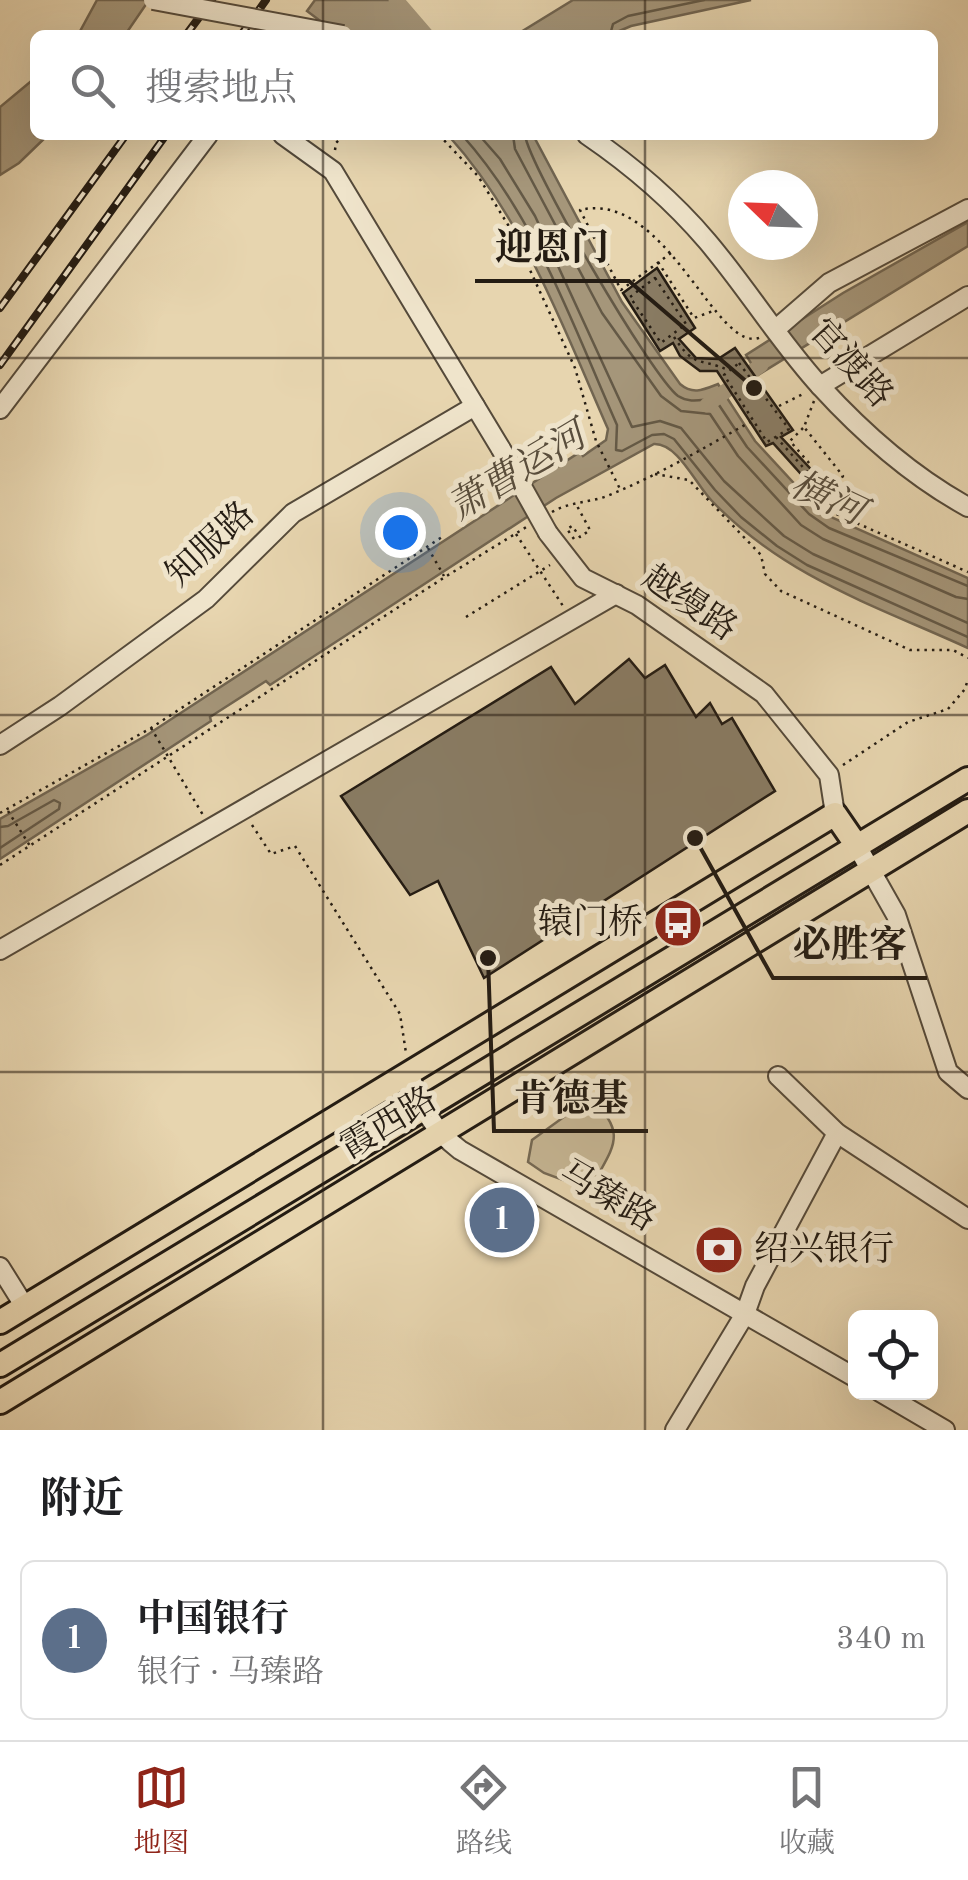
<!DOCTYPE html>
<html lang="zh">
<head>
<meta charset="utf-8">
<style>
  body { margin:0; font-family:"Old Standard TT","Noto Serif SC",serif; background:#f2f2f2; color:#202124 }
  .controls { position:absolute; right:30px; bottom:30px; display:grid; overflow:hidden; border-radius:15px; box-shadow:0 10px 40px #0002 }
  .controls button { width:90px; height:90px; display:grid; place-items:center; padding:0; border:0; border-bottom:2px solid #e0e0e0; background:#fff; color:#202124; font:50px sans-serif }
  .compass { position:absolute; left:728px; top:170px; width:90px; height:90px; border-radius:50%; background:#fff; box-shadow:0 10px 40px #0002; rotate:293deg }
  .you { position:absolute; left:400px; top:532px; width:35px; height:35px; margin:-25px; border:8px solid #fff; border-radius:50%; background:#1a73e8; box-shadow:0 0 0 15px #1a73e833 }
  .badge { display:grid; place-items:center; width:65px; height:65px; border-radius:50%; background:#8f2418; color:#fff; font-size:32px; font-weight:700 }
  .pin { position:absolute; translate:-50% -50%; border:5px solid #fff; box-shadow:0 2px 10px #0006 }
  .list { margin:0; padding:0; list-style:none }
  h2 { display:flex; justify-content:space-between; align-items:center; height:130px; margin:0; padding:0 40px; font-size:42px }
  h2 small { font-size:32px; font-weight:400; color:#757577 }
  .list li { display:grid; grid-template-columns:65px 1fr auto; gap:30px; align-items:center; box-sizing:border-box; height:160px; margin:0 20px 20px; padding:0 20px; border:2px solid #e0e0e0; border-radius:15px }
  .list b { display:block; font-size:38px; white-space:nowrap }
  .list p { margin:0; font-size:32px; white-space:nowrap; color:#757577 }
  .list em { font-size:32px; font-style:normal; color:#757577 }
  .icon { flex:none; width:55px; height:55px; fill:none; stroke:currentColor; stroke-width:2; stroke-linecap:round; stroke-linejoin:round }
  .map { position:relative; flex:none; width:968px; height:1430px; overflow:hidden }
  .search { position:absolute; background:#fff; box-shadow:0 10px 40px #0002; left:30px; right:30px; top:30px; height:110px; display:flex; align-items:center; gap:25px; box-sizing:border-box; padding:0 35px; border-radius:15px; color:#757577; font-size:38px }
  .sheet { height:310px; background:#fff }
  nav { display:flex; justify-content:space-around; align-items:center; box-sizing:border-box; height:140px; border-top:2px solid #e0e0e0; background:#fff; font-size:28px; color:#757577 }
  nav a { display:grid; justify-items:center; gap:5px }
  nav .on { color:#8f2418 }
  .map>svg:first-child { display:block }
  .green { fill:#c6b694; stroke:#756954; stroke-width:2.5 }
  .water { fill:#a5967a; stroke:#716551; stroke-width:2.5 }
  .lines { fill:none; stroke-linecap:round; stroke-linejoin:round }
  .shore { stroke:#645946; stroke-width:2.5 }
  .canal { stroke:#a5967a; stroke-width:15 }
  .building { fill:#897c64; stroke:#241c13; stroke-width:2.5 }
  .minor-casing { stroke:#554a3a; stroke-width:22 }
  .major-casing { stroke:#241c13; stroke-width:28 }
  .path { stroke:#241c13; stroke-width:2.5; stroke-dasharray:2.5 5; stroke-linecap:butt }
  .minor { stroke:#efe4cb; stroke-width:18 }
  .major { stroke:#e7d5af; stroke-width:22 }
  .rail-casing { stroke:#241c13; stroke-width:8 }
  .rail { stroke:#efe4cb; stroke-width:4; stroke-dasharray:11; stroke-linecap:butt }
  .minor-bridge-casing { stroke:#554a3a; stroke-width:22; stroke-linecap:butt }
  .minor-bridge { stroke:#efe4cb; stroke-width:18 }
  .grid { fill:none; stroke:#241c13; stroke-width:2.5; stroke-opacity:0.55 }
  .labels { text-anchor:middle; dominant-baseline:central; stroke-width:10; stroke-linejoin:round; paint-order:stroke }
  .street-label { font-size:35px; fill:#241c13; stroke:#efe4cb }
  .poi-label { font-size:35px; fill:#241c13; stroke:#efe4cb; text-anchor:end }
  .water-label { font-size:38px; font-style:italic; fill:#584d3c; stroke:#efe4cb }
  .leader { fill:none; stroke:#241c13; stroke-width:4 }
  .callout-dot { fill:#241c13; stroke:#efe4cb; stroke-width:4 }
  .callout-label { font-size:38px; text-anchor:middle; font-weight:bold; fill:#241c13; stroke:#efe4cb; stroke-width:10; stroke-linejoin:round; paint-order:stroke }
</style>
</head>
<body>
<div class="map">
<svg width="968" height="1430" viewBox="0 0 968 1430">
  <rect width="100%" height="100%" fill="#e7d5af"/>
  <filter id="stains"><feTurbulence type="fractalNoise" baseFrequency=".002" numOctaves="4"/><feColorMatrix values="0 0 0 0 .2 0 0 0 0 .09 0 0 0 0 .02 0 0 0 .5 -.17"/></filter>
  <radialGradient id="worn" r=".72"><stop offset=".6" stop-color="#630" stop-opacity="0"/><stop offset="1" stop-color="#630" stop-opacity=".3"/></radialGradient>
  <path class="green" d="M590,1098C631,1135 611,1148 590,1190L544,1173L528,1162L532,1140Z"/>
  <g class="water">
    <polygon points="97,0 149,0 125,35 78,35"/>
    <polygon points="315,0 391,0 420,35 339,35 307,11"/>
    <polygon points="573,0 751,0 631,26 610,35 516,35"/>
    <polygon points="35,78 35,135 48,135 19,163 0,175 0,107"/>
    <path d="M448,135H533L622,302L680,384C693,395 703,390 718,384L755,441L815,506L833,518L968,578V648C874,605 785,577 712,501C696,485 678,443 654,444L556,498L270,685L266,681L210,717L211,721L0,859V819L147,735L580,452L583,456L606,440L608,429C563,327 524,219 448,135Z"/>
    <polygon points="968,222 968,246 758,375 746,355 843,293"/>
  </g>
  <g class="lines">
    <g class="shore">
      <polyline points="610,35 613,24 628,16 704,0"/>
      <path d="M462,135C536,217 573,326 617,425L616,450L622,451L652,435L664,434L674,439L715,490L741,517L777,546L807,565L968,637"/>
      <polyline points="479,135 500,159 535,216 632,427 660,421 681,428 724,481 784,536 813,554 968,623"/>
      <polyline points="513,135 515,149 602,313 661,396 681,411 710,414 738,456 801,525 823,539 956,597 968,599"/>
      <path d="M525,135C529,166 652,377 678,396C691,404 702,399 715,399L747,447L809,514L829,528L968,586"/>
      <polyline points="0,827 8,826 54,800 60,803 59,809 0,848"/>
    </g>
    <g class="canal">
      <polyline points="396,0 426,35"/>
      <polyline points="707,405 761,365"/>
    </g>
  </g>
  <g class="building">
    <polygon points="657,268 695,328 679,339 696,358 718,359 735,348 793,430 781,437 834,494 821,506 813,497 817,492 773,443 766,446 717,371 700,371 680,356 673,343 660,351 623,293"/>
    <polygon points="629,659 645,678 665,665 696,717 710,703 722,724 732,718 775,791 484,978 438,881 410,895 341,796 551,667 575,704"/>
  </g>
  <g class="lines">
    <g class="minor-casing">
      <g id="minor">
        <polyline points="283,135 333,171 501,449"/>
        <path d="M587,135C631,165 673,201 707,241C747,288 779,341 820,386C862,432 913,477 968,507"/>
        <polyline points="776,329 829,283 968,209"/>
        <polyline points="820,386 968,296"/>
        <polyline points="0,409 208,135"/>
        <polyline points="548,533 583,578 637,605 764,694 829,775 835,814"/>
        <polyline points="0,745 60,706 206,599 293,513 475,406"/>
        <polyline points="857,846 896,915 948,1072 968,1089"/>
        <polyline points="0,950 616,594"/>
        <path d="M409,1074C422,1107 431,1128 460,1150L856,1378"/>
        <polyline points="778,1076 837,1133 968,1219"/>
        <polyline points="0,1267 25,1307"/>
        <polyline points="880,1392 945,1430"/>
        <polyline points="675,1430 745,1314 755,1286 837,1133"/>
      </g>
    </g>
    <g class="major-casing">
      <g id="major">
        <polyline points="0,1322 835,814 857,846"/>
        <polyline points="0,1365 968,779"/>
        <polyline points="0,1402 968,811"/>
      </g>
    </g>
    <g class="path">
      <polyline points="439,135 478,176 513,233 575,368 596,441 620,489"/>
      <polyline points="335,150 336,143 344,135"/>
      <path d="M671,253L621,290L580,210C667,189 717,358 761,337"/>
      <polyline points="658,262 694,318 713,311"/>
      <polygon points="655,278 686,324 661,343 630,297"/>
      <path d="M674,337C695,369 699,357 728,370"/>
      <polygon points="739,363 789,429 767,442 724,375"/>
      <polyline points="814,401 804,427 843,476 836,486 840,492 827,510 968,572"/>
      <polyline points="779,406 805,393"/>
      <polyline points="803,428 790,441 816,471 810,475"/>
      <polyline points="776,437 826,493 821,499"/>
      <polyline points="655,474 689,480 761,555 765,574 781,591 910,650 953,650 968,658"/>
      <path d="M552,512C571,501 592,503 612,494C660,474 704,448 750,422"/>
      <polyline points="516,534 563,606"/>
      <polyline points="574,539 567,529 572,526 580,537 590,530 576,504"/>
      <polyline points="428,548 444,576"/>
      <polyline points="466,617 550,565"/>
      <polyline points="151,728 203,815"/>
      <polyline points="843,765 908,722 948,709 965,689 968,679"/>
      <polyline points="8,811 30,846"/>
      <polyline points="0,813 151,728 442,537"/>
      <polyline points="252,825 271,854 295,846 400,1014 406,1053"/>
      <polyline points="0,865 445,577 528,526"/>
    </g>
    <use href="#minor" class="minor"/>
    <use href="#major" class="major"/>
    <g class="rail-casing">
      <g id="rail">
        <polyline points="186,35 212,0"/>
        <polyline points="241,35 266,0"/>
        <polyline points="0,308 126,135"/>
        <polyline points="0,365 166,135"/>
      </g>
    </g>
    <use href="#rail" class="rail"/>
    <g class="minor-bridge-casing">
      <g id="minor-bridge">
        <polyline points="153,0 343,35"/>
        <polyline points="501,449 548,533"/>
      </g>
    </g>
    <use href="#minor-bridge" class="minor-bridge"/>
  </g>
  <path class="grid" d="M323,0V35M645,0V35M323,135V1430M645,135V1430M0,358H968M0,715H968M0,1072H968"/>
  <defs>
    <g id="bus-disc" transform="scale(2.5)"><circle r="9.5" fill="#8f2418" stroke="#efe4cb"/><path d="M-5-6H5V4H4V6H2V4H-2V6H-4V4H-5ZM-3.5-4V0h7V-4ZM-3.5 1.2v1.5H-2V1.2ZM2 1.2v1.5H3.5V1.2Z" fill="#fff"/></g>
    <g id="bank-disc" transform="scale(2.5)"><circle r="9.5" fill="#8f2418" stroke="#efe4cb"/><path d="M-6-4H6V4H-6ZM0-2.3a2.3 2.3 0 1 0 0 4.6a2.3 2.3 0 1 0 0-4.6Z" fill="#fff"/></g>
  </defs>
  <g fill-rule="evenodd">
    <use href="#bus-disc" x="678" y="923"/>
    <use href="#bank-disc" x="719" y="1250"/>
  </g>
  <g class="labels">
    <g class="street-label">
      <text transform="translate(850 364) rotate(48)">官渡路</text>
      <text transform="translate(211 545) rotate(-43)">知服路</text>
      <text transform="translate(689 604) rotate(34)">越缦路</text>
      <text transform="translate(389 1124) rotate(-31)">霞西路</text>
      <text transform="translate(607 1197) rotate(30)">马臻路</text>
    </g>
    <g class="poi-label">
      <text x="643" y="923">辕门桥</text>
      <text x="754" y="1250" text-anchor="start">绍兴银行</text>
    </g>
    <g class="water-label">
      <text transform="translate(518 473) rotate(-31)">萧曹运河</text>
      <text transform="translate(827 500) rotate(25)">横河</text>
    </g>
  </g>
  <path class="leader" d="M754 388L629 281H475M695 838L773 978H927M488 958L494 1131H648"/>
  <g class="callout-dot">
    <circle cx="754" cy="388" r="10"/>
    <circle cx="695" cy="838" r="10"/>
    <circle cx="488" cy="958" r="10"/>
  </g>
  <g class="callout-label">
    <text x="552" y="260">迎恩门</text>
    <text x="850" y="957">必胜客</text>
    <text x="571" y="1111">肯德基</text>
  </g>
  <rect width="100%" height="100%" filter="url(#stains)"/>
  <rect width="100%" height="100%" fill="url(#worn)"/>
</svg>
<div class="controls">
<button><svg class="icon" aria-label="locate" viewBox="0 0 24 24"><circle cx="12" cy="12" r="6"/><path d="M12 2v4M12 18v4M2 12h4M18 12h4"/></svg></button>
</div>
<svg class="compass" viewBox="-18 -18 36 36"><path d="M0-13l5 13h-10z" fill="#e53935"/><path d="M0 13l5-13h-10z" fill="#757577"/></svg>
<div class="you"></div>
<div class="pin badge" style="left:502px;top:1220px;background:#5c6f8a">1</div>
<div class="search"><svg class="icon" aria-label="search" viewBox="0 0 24 24"><circle cx="10" cy="10" r="6"/><path d="M15 15l6 6"/></svg>搜索地点</div>
</div>
<section class="sheet">
<h2>附近<small></small></h2>
<ul class="list">
<li><span class="badge" style="background:#5c6f8a">1</span><div><b>中国银行</b><p>银行 · 马臻路</p></div><em>340 m</em></li>
</ul>
</section>
<nav>
<a class="on"><svg class="icon" aria-label="map" viewBox="0 0 24 24"><path d="M3 6l6-2 6 2 6-2v14l-6 2-6-2-6 2zM9 4v14M15 6v14"/></svg>地图</a>
<a><svg class="icon" aria-label="directions" viewBox="0 0 24 24"><path d="M12 3l9 9-9 9-9-9zM9 14v-3h6M13 9l2 2-2 2"/></svg>路线</a>
<a><svg class="icon" aria-label="saved" viewBox="0 0 24 24"><path d="M7 4h10v16l-5-4-5 4z"/></svg>收藏</a>
</nav>
</body>
</html>
